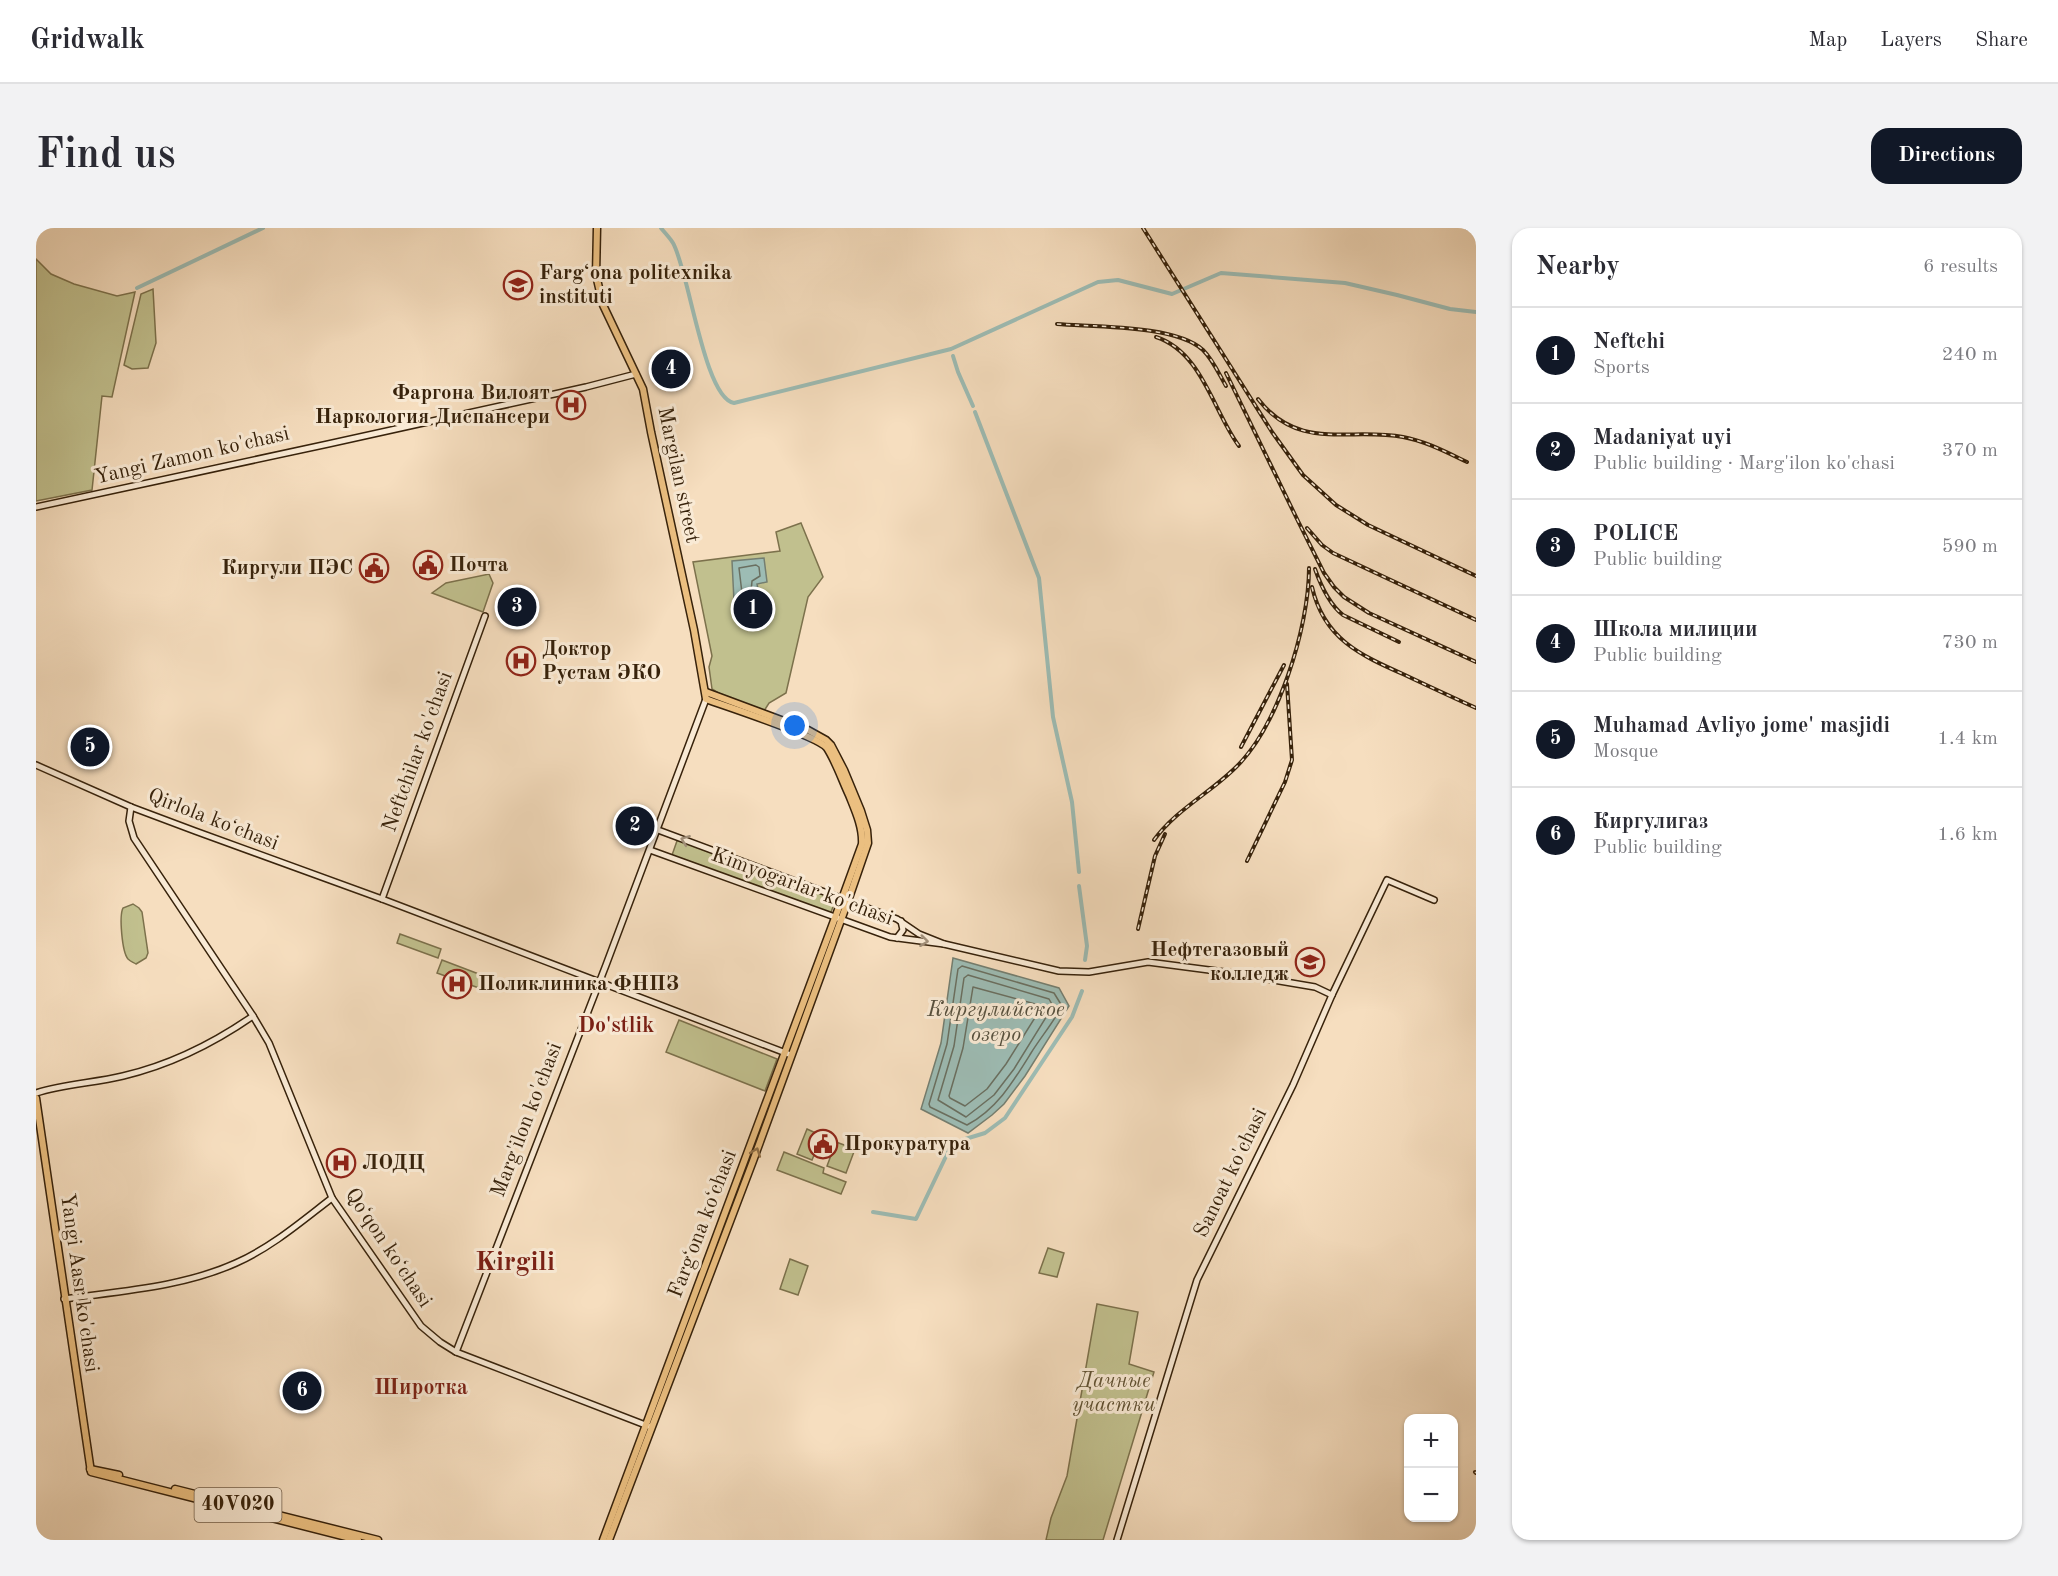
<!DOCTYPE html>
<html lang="en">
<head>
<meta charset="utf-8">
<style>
  body { margin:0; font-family:"Old Standard TT",serif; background:#f2f2f3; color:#2b2b33 }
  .controls { position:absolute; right:18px; bottom:18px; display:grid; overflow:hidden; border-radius:12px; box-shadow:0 2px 4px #0004 }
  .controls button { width:54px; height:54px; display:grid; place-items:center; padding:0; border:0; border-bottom:2px solid #e1e1e2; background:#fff; color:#2b2b33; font:30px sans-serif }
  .you { position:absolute; left:759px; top:498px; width:21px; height:21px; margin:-15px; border:4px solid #fff; border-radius:50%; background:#1a73e8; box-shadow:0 0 0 9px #1a73e833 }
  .badge { display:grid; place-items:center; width:39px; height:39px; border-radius:50%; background:#111827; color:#fff; font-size:20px; font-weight:700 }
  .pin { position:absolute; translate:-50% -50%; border:3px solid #fff; box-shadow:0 2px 6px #0006 }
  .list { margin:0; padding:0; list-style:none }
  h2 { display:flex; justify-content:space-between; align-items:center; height:78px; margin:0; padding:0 24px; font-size:26px }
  h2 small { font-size:20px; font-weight:400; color:#7c7c81 }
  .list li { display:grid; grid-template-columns:39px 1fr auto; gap:18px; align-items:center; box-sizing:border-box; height:96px; padding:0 24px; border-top:2px solid #e1e1e2 }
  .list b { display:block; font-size:22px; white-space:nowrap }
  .list p { margin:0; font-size:20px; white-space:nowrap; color:#7c7c81 }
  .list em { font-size:20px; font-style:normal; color:#7c7c81 }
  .map { position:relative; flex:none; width:1440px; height:1312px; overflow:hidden; border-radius:18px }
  header { display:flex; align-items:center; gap:36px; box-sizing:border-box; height:84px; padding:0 30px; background:#fff; border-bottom:2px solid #e1e1e2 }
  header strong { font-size:28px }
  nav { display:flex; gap:33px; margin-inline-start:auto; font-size:21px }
  .intro { display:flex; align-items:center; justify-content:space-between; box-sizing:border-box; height:144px; padding:0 36px }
  h1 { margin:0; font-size:42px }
  .button { padding:15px 27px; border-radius:18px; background:#111827; color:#fff; font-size:21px; font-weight:700 }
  main { display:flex; gap:36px; padding:0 36px }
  aside { flex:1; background:#fff; border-radius:18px; box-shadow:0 2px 4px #0004 }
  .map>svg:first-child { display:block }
  .green { fill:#c1c08e; stroke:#7c714c; stroke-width:1.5 }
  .water { fill:#9dbcb4; stroke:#747e70; stroke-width:1.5 }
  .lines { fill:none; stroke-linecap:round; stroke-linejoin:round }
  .shore { stroke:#6a6f60; stroke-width:1.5 }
  .canal { stroke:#9dbcb4; stroke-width:4 }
  .secondary-casing { stroke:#37220b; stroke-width:8 }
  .primary-casing { stroke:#37220b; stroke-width:9 }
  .secondary { stroke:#f9ead5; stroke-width:5 }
  .primary { stroke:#ebbf80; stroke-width:6 }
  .rail-casing { stroke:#37220b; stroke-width:4 }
  .rail { stroke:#f9ead5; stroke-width:1.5; stroke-dasharray:4.5; stroke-linecap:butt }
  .oneway { stroke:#a2907a }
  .oneway2 { stroke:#917046 }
  .labels { text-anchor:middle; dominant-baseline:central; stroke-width:6; stroke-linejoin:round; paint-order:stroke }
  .shield { fill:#f9ead5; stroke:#715e48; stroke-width:1.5 }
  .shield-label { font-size:20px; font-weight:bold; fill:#37220b }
  .poi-label { font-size:21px; font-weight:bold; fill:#37220b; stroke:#f9ead5; text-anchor:start }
  .street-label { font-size:21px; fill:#37220b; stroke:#f9ead5 }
  .park-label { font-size:21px; font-style:italic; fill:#605132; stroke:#f9ead5 }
  .water-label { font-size:22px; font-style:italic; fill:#56503e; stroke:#f9ead5 }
  .neighbourhood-label { font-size:22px; font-weight:bold; fill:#7a1f14; stroke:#f9ead5 }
  .district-label { font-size:27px; font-weight:bold; fill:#7a1f14; stroke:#f9ead5 }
</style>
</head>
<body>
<header>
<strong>Gridwalk</strong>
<nav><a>Map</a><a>Layers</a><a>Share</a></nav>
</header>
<div class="intro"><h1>Find us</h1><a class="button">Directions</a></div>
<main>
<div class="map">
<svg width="1440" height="1312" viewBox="0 0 1440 1312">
  <rect width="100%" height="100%" fill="#f6debf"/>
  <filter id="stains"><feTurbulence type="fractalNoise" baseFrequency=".00333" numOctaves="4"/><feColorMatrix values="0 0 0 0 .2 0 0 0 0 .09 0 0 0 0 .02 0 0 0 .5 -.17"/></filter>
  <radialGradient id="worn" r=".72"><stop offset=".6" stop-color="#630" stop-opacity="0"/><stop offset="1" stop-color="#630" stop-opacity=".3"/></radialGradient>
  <g class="green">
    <polygon points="0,31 15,46 38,56 81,68 99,64 76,169 66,168 56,262 0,273"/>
    <polygon points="117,61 120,115 112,140 96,141 88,137 105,66"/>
    <polygon points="765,295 787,349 772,369 750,465 733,475 728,483 689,469 676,461 673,439 676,428 657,334 744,323 740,304"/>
    <polygon points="453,346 457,355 447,384 396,365 410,355"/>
    <polygon points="642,610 801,669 793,689 635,630"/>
    <path d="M97,676L103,680L106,684L112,725L110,730L100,736C97,734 95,734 92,731C86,724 83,688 87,680Z"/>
    <polygon points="364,706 405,721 402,730 361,715"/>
    <polygon points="406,732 448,748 443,760 401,745"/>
    <polygon points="643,792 741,831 729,863 630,824"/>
    <polygon points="771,901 786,908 776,932 761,926"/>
    <polygon points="800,914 819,921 810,945 791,938"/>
    <polygon points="748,924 788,940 787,945 810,954 805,966 741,942"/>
    <polygon points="1012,1020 1028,1025 1021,1049 1003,1045"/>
    <polygon points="754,1031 772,1038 762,1067 744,1061"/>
    <polygon points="1061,1076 1102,1084 1093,1136 1118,1144 1067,1312 1010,1312 1015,1290 1031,1248"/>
  </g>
  <g class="water">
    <polygon points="728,330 731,354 721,356 724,370 698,373 696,333"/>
    <polygon points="917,730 1023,760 1033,778 989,848 968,876 956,887 932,905 885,881 905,815"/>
  </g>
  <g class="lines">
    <g class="shore">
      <polygon points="720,337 723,339 724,348 716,353 715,364 706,365 703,340"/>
      <path d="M926,738L1018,765L1026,778C1017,795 1005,809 995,825C977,854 961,881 931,897L894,879L893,876L911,816L922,741Z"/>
      <polygon points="932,747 1013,771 1017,778 978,841 958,867 930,889 902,872 918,818 928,750"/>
      <polygon points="937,759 1003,777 1005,780 970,836 951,861 929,878 914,870 913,868 927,820"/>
    </g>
    <g class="canal">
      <path d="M625,0C629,5 634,10 637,15C653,43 668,170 698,175L915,121L1062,54L1082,52L1136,66L1185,45L1309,55L1361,67L1414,81L1440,84"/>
      <polyline points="101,60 227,0"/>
      <polyline points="917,128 922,144 937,178"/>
      <polyline points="939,184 1003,350 1017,489 1036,574 1043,644"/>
      <polyline points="1043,658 1051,718 1049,732"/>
      <polyline points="837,984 880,991 914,920 926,912 949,905 969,890 1036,789 1046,763"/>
    </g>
    <g class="secondary-casing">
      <g id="secondary">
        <polyline points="0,279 292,216 550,159 600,146"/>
        <polyline points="0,537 95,579 159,603 346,671 755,827"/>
        <polyline points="95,579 93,593 98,610 217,788 233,815 296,970 385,1098 404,1114 420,1124 612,1198"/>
        <polyline points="614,622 854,709 908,716 883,706 861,691 622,602"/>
        <polyline points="346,671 449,388"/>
        <polyline points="861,710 867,702 865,693"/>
        <polyline points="908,716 1023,743 1053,744 1112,734 1196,745 1279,759 1296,767"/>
        <path d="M0,865C28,856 58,855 87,848C134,837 178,815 217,788"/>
        <path d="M28,1071C85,1063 147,1059 200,1035C236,1019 266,993 296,970"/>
        <polyline points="420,1124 570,737 670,471"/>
        <polyline points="1081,1312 1161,1052 1257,857 1296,767 1351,652 1398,672"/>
      </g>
    </g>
    <g class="primary-casing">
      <g id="primary">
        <path d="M561,0L560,47L567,77L607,161L615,204L658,402L670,471C691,479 782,508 791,520C800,534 806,552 813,567C819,582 827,599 826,616L806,671L567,1312"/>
        <polyline points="0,870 55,1244 322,1312"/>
        <polyline points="54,1241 83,1247"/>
        <polyline points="139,1261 342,1312"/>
        <polyline points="573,1312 717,933 812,673 832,615 831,602 825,583 808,542 795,517 790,512 772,502 670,464"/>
      </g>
    </g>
    <use href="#secondary" class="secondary"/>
    <use href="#primary" class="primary"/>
    <g class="rail-casing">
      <g id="rail">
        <polyline points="1107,0 1236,204 1267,247 1300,277 1332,297 1440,348"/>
        <polyline points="1431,0 1440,3"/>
        <path d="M1021,96C1059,99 1140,97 1167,122C1177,132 1183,146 1190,158"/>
        <path d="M1120,109C1166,124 1177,183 1203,218"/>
        <polyline points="1190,145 1262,293 1288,345 1298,359 1308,369 1333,385 1440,434"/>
        <path d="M1222,171C1263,224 1313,199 1367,209C1389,213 1410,224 1431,234"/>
        <polyline points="1271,300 1286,317 1297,325 1440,392"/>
        <path d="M1279,341C1285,358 1293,376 1307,387L1363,414"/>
        <path d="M1276,359C1288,411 1324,427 1369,447C1392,458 1416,469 1440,480"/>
        <polyline points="1205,519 1248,437"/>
        <path d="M1118,612C1139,583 1172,566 1197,542C1242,501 1273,399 1273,340"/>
        <polyline points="1211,633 1249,554 1256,532 1251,456"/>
        <polyline points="1102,701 1119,628 1129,606"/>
        <polyline points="1439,1244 1440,1245"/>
      </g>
    </g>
    <use href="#rail" class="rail"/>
  </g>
  <defs><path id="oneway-chevron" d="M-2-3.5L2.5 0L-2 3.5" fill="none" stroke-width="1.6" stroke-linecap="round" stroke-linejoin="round" transform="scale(1.5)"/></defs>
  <g class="oneway">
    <use href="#oneway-chevron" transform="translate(649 612) rotate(-159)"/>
    <use href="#oneway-chevron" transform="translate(888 713) rotate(7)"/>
  </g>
  <use class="oneway2" href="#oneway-chevron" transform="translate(720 924) rotate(-70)"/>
  <defs>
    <g id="university-ring" transform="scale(1.5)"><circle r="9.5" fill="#f9ead5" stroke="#8f2418" stroke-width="1.5"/><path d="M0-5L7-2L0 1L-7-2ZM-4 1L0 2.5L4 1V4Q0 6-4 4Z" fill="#8f2418"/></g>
    <g id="hospital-ring" transform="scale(1.5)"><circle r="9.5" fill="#f9ead5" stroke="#8f2418" stroke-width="1.5"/><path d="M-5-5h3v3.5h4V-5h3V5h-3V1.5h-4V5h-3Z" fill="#8f2418"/></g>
    <g id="civic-ring" transform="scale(1.5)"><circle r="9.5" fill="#f9ead5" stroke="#8f2418" stroke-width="1.5"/><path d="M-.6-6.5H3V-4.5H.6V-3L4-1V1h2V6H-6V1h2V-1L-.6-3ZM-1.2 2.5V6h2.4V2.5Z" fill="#8f2418"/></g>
  </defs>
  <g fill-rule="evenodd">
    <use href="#university-ring" x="482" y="57"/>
    <use href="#hospital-ring" x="535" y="177"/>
    <use href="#civic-ring" x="392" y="337"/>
    <use href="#civic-ring" x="338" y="340"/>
    <use href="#hospital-ring" x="485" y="433"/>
    <use href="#university-ring" x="1274" y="734"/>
    <use href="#hospital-ring" x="421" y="756"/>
    <use href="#civic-ring" x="787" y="916"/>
    <use href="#hospital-ring" x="305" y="935"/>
  </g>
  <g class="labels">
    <rect class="shield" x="158.5" y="1260" width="87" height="34" rx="4.5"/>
    <g class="shield-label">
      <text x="202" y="1277">40V020</text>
    </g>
    <g class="poi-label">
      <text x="503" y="45">Fargʻona politexnika<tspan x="503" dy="24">instituti</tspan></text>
      <text x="514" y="165" text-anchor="end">Фаргона Вилоят<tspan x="514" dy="24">Наркология Диспансери</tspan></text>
      <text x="413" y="337">Почта</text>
      <text x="317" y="340" text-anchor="end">Киргули ПЭС</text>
      <text x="506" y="421">Доктор<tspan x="506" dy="24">Рустам ЭКО</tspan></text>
      <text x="1253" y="722" text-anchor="end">Нефтегазовый<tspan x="1253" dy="24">колледж</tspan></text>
      <text x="442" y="756">Поликлиника ФНПЗ</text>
      <text x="808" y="916">Прокуратура</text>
      <text x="326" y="935">ЛОДЦ</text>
    </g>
    <g class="street-label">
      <text transform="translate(156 228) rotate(-13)">Yangi Zamon ko'chasi</text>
      <text transform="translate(642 247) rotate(78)">Margilan street</text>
      <text transform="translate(382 524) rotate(-70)">Neftchilar ko'chasi</text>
      <text transform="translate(177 592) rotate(21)">Qirlola koʻchasi</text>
      <text transform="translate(766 659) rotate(20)">Kimyogarlar ko'chasi</text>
      <text transform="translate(491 892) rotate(-69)">Marg'ilon ko'chasi</text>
      <text transform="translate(1195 945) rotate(-64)">Sanoat ko'chasi</text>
      <text transform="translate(667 996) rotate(-69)">Fargʻona koʻchasi</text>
      <text transform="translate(352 1020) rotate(56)">Qoʻqon koʻchasi</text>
      <text transform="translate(43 1055) rotate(82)">Yangi Aasr ko'chasi</text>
    </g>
    <g class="park-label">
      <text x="1078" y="1153">Дачные<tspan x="1078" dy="24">участки</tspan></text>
    </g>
    <g class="water-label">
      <text x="960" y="782">Киргулийское<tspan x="960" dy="25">озеро</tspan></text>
    </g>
    <g class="neighbourhood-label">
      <text x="580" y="798">Do'stlik</text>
      <text x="385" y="1160">Широтка</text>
    </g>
    <g class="district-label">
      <text x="479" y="1034">Kirgili</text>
    </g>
  </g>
  <rect width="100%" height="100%" filter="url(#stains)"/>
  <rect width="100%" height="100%" fill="url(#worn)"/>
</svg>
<div class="controls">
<button>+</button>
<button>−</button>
</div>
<div class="you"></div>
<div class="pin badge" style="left:717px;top:381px">1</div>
<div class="pin badge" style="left:599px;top:598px">2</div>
<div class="pin badge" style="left:481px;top:379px">3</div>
<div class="pin badge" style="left:635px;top:141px">4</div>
<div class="pin badge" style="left:54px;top:519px">5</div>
<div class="pin badge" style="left:266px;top:1163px">6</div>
</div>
<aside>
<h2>Nearby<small>6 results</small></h2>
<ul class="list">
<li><span class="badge">1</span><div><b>Neftchi</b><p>Sports</p></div><em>240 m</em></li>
<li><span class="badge">2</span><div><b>Madaniyat uyi</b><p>Public building · Marg'ilon ko'chasi</p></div><em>370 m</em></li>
<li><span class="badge">3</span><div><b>POLICE</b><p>Public building</p></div><em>590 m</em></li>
<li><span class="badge">4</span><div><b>Школа милиции</b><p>Public building</p></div><em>730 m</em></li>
<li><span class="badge">5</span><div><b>Muhamad Avliyo jome' masjidi</b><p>Mosque</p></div><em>1.4 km</em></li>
<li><span class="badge">6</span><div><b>Киргулигаз</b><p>Public building</p></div><em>1.6 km</em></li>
</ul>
</aside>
</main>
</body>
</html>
